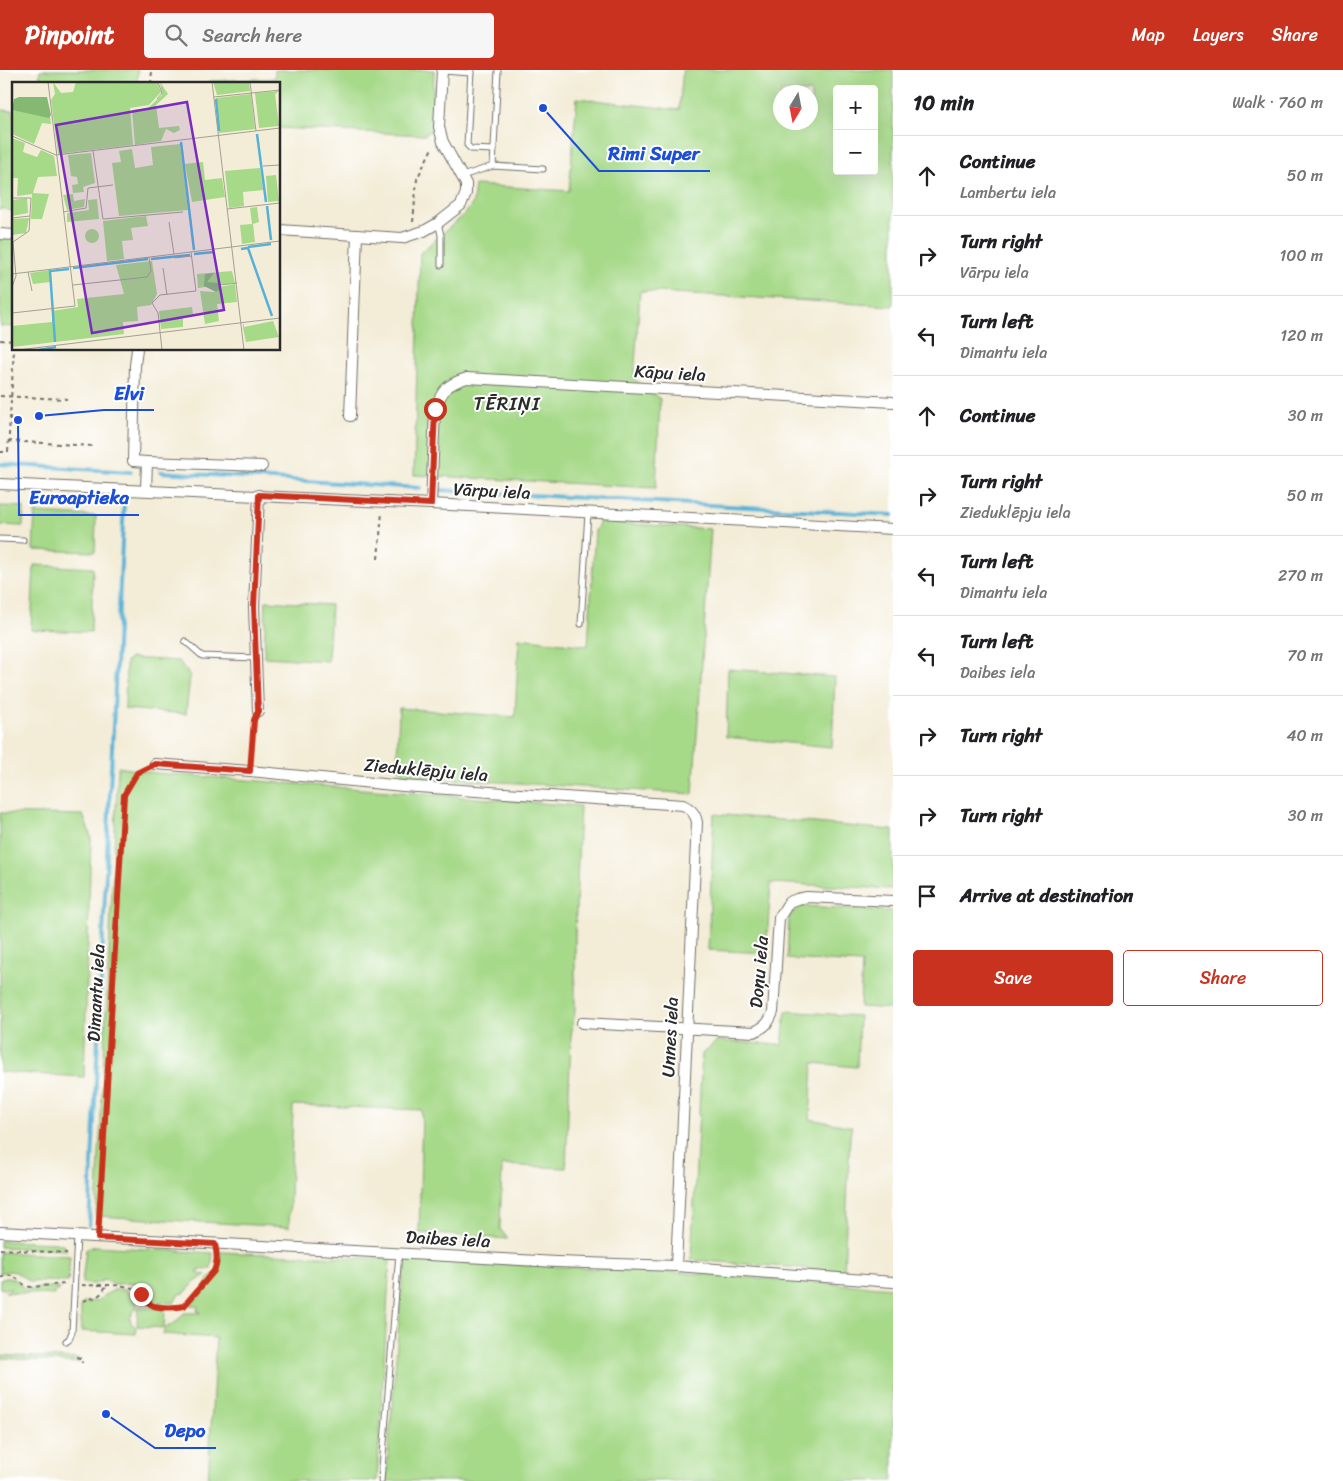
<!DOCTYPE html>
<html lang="en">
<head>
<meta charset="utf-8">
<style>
  body { margin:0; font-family:Sriracha,sans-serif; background:#f6f6f6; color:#202124 }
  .controls { position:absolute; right:15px; top:15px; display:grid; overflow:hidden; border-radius:5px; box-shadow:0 5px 20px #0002 }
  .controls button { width:45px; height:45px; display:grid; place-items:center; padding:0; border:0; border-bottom:1px solid #e0e0e0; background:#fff; color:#202124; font:25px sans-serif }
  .compass { position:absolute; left:773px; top:15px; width:45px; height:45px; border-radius:50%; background:#fff; box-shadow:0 5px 20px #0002; rotate:190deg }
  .stop { position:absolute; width:15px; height:15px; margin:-11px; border:4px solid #c8321e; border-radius:50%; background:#fff }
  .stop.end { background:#c8321e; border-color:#fff; box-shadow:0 1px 5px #0008 }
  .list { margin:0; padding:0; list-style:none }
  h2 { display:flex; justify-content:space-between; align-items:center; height:65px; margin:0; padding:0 20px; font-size:21px }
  h2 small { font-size:16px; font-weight:400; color:#757577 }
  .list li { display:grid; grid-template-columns:32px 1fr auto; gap:15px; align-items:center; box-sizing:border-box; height:80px; padding:0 20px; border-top:1px solid #e0e0e0 }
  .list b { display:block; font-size:19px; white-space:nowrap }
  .list p { margin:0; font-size:16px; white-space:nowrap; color:#757577 }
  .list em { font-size:16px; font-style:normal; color:#757577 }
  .actions { display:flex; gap:10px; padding:15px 20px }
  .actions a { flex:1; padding:11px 0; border:1px solid #c8321e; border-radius:5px; text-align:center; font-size:18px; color:#c8321e }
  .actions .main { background:#c8321e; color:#fff }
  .icon { flex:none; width:28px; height:28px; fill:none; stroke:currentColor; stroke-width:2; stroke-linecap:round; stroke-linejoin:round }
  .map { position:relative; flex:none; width:893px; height:1411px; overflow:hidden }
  header { display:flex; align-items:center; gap:30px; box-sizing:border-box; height:70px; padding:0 25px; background:#c8321e; color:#fff }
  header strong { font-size:24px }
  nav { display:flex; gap:28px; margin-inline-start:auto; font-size:18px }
  .search { width:350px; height:45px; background:#f6f6f6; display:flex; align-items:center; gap:12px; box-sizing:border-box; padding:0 18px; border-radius:5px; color:#757577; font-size:19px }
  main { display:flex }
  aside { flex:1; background:#fff }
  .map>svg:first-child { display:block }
  .grass { fill:#a6d988; stroke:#68825a; fill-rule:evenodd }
  .garden { fill:url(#garden-furrows); stroke:#68825a }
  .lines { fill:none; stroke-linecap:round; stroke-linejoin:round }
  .stream { stroke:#57b1d5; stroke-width:4 }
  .lane-casing { stroke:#716f67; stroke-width:7 }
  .street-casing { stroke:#716f67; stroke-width:12 }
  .path { stroke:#716f67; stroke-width:2; stroke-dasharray:4 4; stroke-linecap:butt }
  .lane { stroke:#fff; stroke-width:5 }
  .street { stroke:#fff; stroke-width:10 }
  .route { stroke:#c8321e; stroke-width:6 }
  .labels { text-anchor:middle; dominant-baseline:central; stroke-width:4; stroke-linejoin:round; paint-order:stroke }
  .street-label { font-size:18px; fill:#2b2b2b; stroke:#fff }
  .neighbourhood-label { font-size:19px; letter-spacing:1px; fill:#2b2b2b; stroke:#fff }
  .inset-river { fill:none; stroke:#57b1d5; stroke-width:2.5 }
  .inset-road { fill:none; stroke:#a39f92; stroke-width:1 }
  .view { fill:#7b2cbf; fill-opacity:0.15; stroke:#7b2cbf; stroke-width:2.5 }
  .inset-edge { fill:none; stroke:#2b2b2b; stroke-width:2.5 }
  .leader { fill:none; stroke:#1d4ed8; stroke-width:2 }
  .callout-dot { fill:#1d4ed8; stroke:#fff; stroke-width:2 }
  .callout-label { font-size:19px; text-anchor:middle; font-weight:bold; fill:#1d4ed8; stroke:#fff; stroke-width:4; stroke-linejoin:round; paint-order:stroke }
</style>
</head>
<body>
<header>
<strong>Pinpoint</strong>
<div class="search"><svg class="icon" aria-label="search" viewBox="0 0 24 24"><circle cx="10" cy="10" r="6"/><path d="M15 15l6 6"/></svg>Search here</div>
<nav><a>Map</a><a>Layers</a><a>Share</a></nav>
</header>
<main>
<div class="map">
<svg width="893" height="1411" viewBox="0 0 893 1411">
  <defs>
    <pattern id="garden-furrows" width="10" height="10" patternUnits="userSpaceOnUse" patternTransform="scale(1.25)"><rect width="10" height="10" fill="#a6d988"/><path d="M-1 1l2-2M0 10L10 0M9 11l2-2" fill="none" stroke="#8fba76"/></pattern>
  </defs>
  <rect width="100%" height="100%" fill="#fff"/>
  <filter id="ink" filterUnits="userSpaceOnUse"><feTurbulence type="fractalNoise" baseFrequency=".02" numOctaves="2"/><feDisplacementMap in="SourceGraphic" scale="10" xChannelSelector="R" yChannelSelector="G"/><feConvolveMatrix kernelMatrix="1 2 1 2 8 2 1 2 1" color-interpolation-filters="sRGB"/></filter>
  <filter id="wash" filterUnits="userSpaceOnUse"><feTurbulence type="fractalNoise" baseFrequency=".0096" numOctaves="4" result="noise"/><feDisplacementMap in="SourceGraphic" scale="20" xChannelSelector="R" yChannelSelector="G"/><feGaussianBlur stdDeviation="1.12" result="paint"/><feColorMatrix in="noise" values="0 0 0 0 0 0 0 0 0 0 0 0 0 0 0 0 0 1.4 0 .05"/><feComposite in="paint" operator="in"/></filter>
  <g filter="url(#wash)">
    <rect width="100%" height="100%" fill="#f3ecd7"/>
    <g class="grass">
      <polygon points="40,0 138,0 137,14 39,14"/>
      <polygon points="275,0 434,0 432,59 425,65 279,58 279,14 209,14 209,11 275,8"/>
      <path d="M683,0H893V236L640,221L634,309L660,329L656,418L414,405L420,183L464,145L473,133L475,115L569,121L577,28L679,40ZM837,19H874V101H837ZM781,22H811V52H781Z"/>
      <polygon points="0,40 14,41 14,142 2,138 0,140"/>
      <polygon points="14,165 14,257 0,256 0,167"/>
      <polygon points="0,436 24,437 23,456 0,455"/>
      <polygon points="35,443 96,446 95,482 33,480"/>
      <polygon points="600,452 711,459 693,724 404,706 397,696 399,638 515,647 519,568 588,576 595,461"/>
      <polygon points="34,495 93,498 91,562 31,560"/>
      <polygon points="266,531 331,535 328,591 264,587"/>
      <polygon points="130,588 179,591 190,606 186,644 125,639 126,592"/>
      <polygon points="728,599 835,607 832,677 726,667"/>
      <polygon points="118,697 156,703 580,736 575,866 575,941 571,966 566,1098 502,1095 500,1159 508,1169 419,1163 422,1040 293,1035 289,1157 96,1146"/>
      <polygon points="0,743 83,745 91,767 84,1007 0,1002"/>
      <polygon points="714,744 893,760 893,819 771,813 766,883 708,880"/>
      <polygon points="801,836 893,841 893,939 860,937 862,893 787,889 789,847"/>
      <polygon points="786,941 859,946 857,997 813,993 810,1049 852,1057 850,1066 844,1201 691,1190 702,984 717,971 782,975"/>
      <polygon points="0,1171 57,1173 63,1175 67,1180 0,1177"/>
      <polygon points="95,1176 213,1183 211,1199 201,1199 201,1201 198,1201 198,1204 206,1205 195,1212 185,1223 179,1224 174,1233 156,1232 148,1222 141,1220 138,1214 135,1213 115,1214 104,1210 94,1214 82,1213 86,1179"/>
      <polygon points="0,1182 70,1186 68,1212 46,1211 30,1212 16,1202 10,1201 0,1203"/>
      <polygon points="219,1182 390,1189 377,1411 208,1411 216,1268 163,1264 164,1259 176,1252 184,1243 200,1243 200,1241 197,1241 198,1236 190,1235 201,1225 207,1211 216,1202 219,1197"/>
      <polygon points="404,1189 688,1203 893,1218 893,1411 386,1411"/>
      <path d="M6,1208C17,1207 19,1216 27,1220L43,1217L59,1218V1221H54V1225L5,1222L11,1219L9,1218L4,1219L0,1218V1210Z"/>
      <path d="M119,1219C128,1220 135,1226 137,1236C132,1245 125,1250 137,1258L136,1264L81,1261V1235L85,1232L98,1231L103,1226L114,1220Z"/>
      <polygon points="138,1237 165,1239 164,1258 137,1256"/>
    </g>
    <polygon class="garden" points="0,1285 79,1289 79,1293 0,1288"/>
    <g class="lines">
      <g class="stream">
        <polyline points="0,394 131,402"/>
        <polyline points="161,402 420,418"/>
        <polyline points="440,420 893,445"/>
        <polyline points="89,1155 124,431"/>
      </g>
    </g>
  </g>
  <g filter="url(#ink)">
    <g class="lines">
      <g class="lane-casing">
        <g id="lane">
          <polyline points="471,0 467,75 471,79 494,80"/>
          <polyline points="442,1 471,3"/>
          <polyline points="493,96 498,0"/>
          <polyline points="462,106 493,96 543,99"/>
          <polyline points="438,153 441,165 441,195"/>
          <polyline points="0,469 23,470"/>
          <polyline points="581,554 588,443"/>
          <polyline points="185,571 202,586 256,588"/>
          <polyline points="66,1271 69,1269 72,1262 77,1167"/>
          <polyline points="381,1411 399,1183"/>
        </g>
      </g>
      <g class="street-casing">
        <g id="street">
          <polyline points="279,160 402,168 424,161 438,153 461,135 466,123 466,114 443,72 439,57 442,0"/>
          <polyline points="0,164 14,165"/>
          <polyline points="137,279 135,295 133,391 147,392 146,420"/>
          <polyline points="350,346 357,165"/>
          <polyline points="147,392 262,396"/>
          <polyline points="0,414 431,434 893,459"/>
          <path d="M431,434L435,339C442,320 447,314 467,308L893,332"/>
          <polyline points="258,641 254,537 259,425"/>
          <path d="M155,694L250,701L403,716L683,735C691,739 695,743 697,752L676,1196"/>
          <path d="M582,953L754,962C765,957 769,953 773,942L779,848L789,832L797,829L807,827L893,831"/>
          <polyline points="0,1162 557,1192 676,1196 893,1212"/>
        </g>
      </g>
      <g class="path">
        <polyline points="151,14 152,0"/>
        <polyline points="413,152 417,109 433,76"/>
        <polyline points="0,270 14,271"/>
        <polyline points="0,326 67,329"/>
        <polyline points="8,371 94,376"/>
        <polyline points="0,382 8,382 14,279"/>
        <polyline points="378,489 382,442"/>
        <polyline points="251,690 254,650"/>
        <polyline points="99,1156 124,725 137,703 146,698"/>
        <polyline points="0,1179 67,1183"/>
        <path d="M0,1208C18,1200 15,1213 30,1217L65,1214"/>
        <path d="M82,1215C96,1216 118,1213 132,1218C141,1221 144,1231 152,1235C156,1237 163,1236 167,1237C190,1238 190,1229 202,1213C212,1200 217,1203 217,1184"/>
        <path d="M83,1231C95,1227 99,1229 106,1216"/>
        <polyline points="77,1287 82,1289 82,1293"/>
      </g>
      <use href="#lane" class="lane"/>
      <use href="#street" class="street"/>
    </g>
  </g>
  <g class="lines" filter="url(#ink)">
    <path class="route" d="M141,1224C144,1229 149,1234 154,1236C162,1238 175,1238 184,1236L214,1201C218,1193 217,1183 215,1174L98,1168L124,725L137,703L155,694L250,701L254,650L258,641L254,537L259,425L431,434L435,339"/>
  </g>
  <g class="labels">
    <g class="street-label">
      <text transform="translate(670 303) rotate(3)">Kāpu iela</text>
      <text transform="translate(492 421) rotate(3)">Vārpu iela</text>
      <text transform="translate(426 700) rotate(5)">Zieduklēpju iela</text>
      <text transform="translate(759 902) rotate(-85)">Doņu iela</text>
      <text transform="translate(96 923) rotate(-87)">Dimantu iela</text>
      <text transform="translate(670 967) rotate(-87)">Unnes iela</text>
      <text transform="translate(448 1169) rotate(3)">Daibes iela</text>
    </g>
    <g class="neighbourhood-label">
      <text x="507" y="333">TĒRIŅI</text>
    </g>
  </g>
  <g transform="translate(12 12)">
    <rect width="268" height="268" fill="#f3ecd7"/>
    <path d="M41,0L49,11L61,10L64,0H145L149,10L137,23L118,26L121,63L46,72L39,18L43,12ZM148,0L156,12L144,23L147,46L167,44L168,48L162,51L154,47L149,59L123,63L120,28L136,26L150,13ZM201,0H237L238,9L205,13ZM267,9L263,12L267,44L247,46L243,11ZM239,12L243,47L207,51L204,16ZM0,28L38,34L39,42L30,41L22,62L0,52ZM0,56L13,61L11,70L25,75L29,68L42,74L45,94L26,95L21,111L37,112L30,137H19L20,112L5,114L6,96H0ZM168,62L176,128L107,134L100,81L109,80L107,69L120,67L123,86L141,83L139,65ZM79,71L83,101L71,105L72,110L61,111L60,103L66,102L65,95L59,94L56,73ZM191,80L193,98L210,96L213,115L180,120L173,82ZM248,86L251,108L231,110L232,124L217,126L213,89ZM264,93L267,119L256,120L254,94ZM61,112L62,119L73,117L72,125L55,128L51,113ZM15,116L16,131L0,134V118ZM85,117L87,137L55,140V131L77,128L76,118ZM245,125L247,140L241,142L243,160L230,162L228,143L240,142L238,126ZM134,134L136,144L119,146L121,158L110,159L112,177L95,179L91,139ZM17,136L14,151L0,153V137ZM73 154a7 7 0 1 1 14 0a7 7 0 1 1-14 0ZM140,179L145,212L139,223L125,225L126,239L111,240L112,252L0,265V244L40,240V229L66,225L65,217L112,212L104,183ZM38,188V200L21,202L18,191ZM220,189L223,201L186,206L185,192ZM223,202L225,220L205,222L207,239L193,242L188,209L203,210L207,205ZM180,225L181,232L171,234V245L149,247L147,229ZM261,239L267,255L234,260L231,246V243L232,241V245Z" fill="#a6d988"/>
    <path d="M7,15H35L39,33L37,36L0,28L2,17ZM202,191L195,200L206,201L208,207L204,210L192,204L193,192Z" fill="#84b974"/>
    <path class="inset-river" d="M204,17L207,49M245,52L254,120M169,60L182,168M255,124L259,158M236,165L259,162M229,167L236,166L260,234M182,172L202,170M139,177L178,173M61,186L136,177M43,260L38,189L57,187M27,268L44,265"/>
    <path class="inset-road" d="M200,0L232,268M238,0L244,49M202,15L268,8M145,17L150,11L146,0M0,54L44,73L268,46M81,69L91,137L171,130M251,84L268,83M0,116H19L17,149L1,160L4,194L0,205M215,127L268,121M51,130L74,126L76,106L101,103M0,136L18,134M157,140L162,172M163,176L180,174M151,186L155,213M16,190L20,209M0,192L268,159M61,203L135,195L139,189L137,175M200,204L225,201M0,231L63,224L36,0M6,268L268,236M150,268L146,231L140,221L148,213L184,209L179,170"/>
    <path class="view" d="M175,20L212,228L80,251L44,43Z"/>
    <rect width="268" height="268" class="inset-edge"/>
  </g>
  <path class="leader" d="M543 38L599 101H710M39 346L104 340H154M18 350L19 445H139M106 1344L155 1378H216"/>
  <g class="callout-dot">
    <circle cx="543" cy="38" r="5"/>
    <circle cx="39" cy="346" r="5"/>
    <circle cx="18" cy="350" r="5"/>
    <circle cx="106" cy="1344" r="5"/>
  </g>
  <g class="callout-label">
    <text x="654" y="90">Rimi Super</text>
    <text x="129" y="330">Elvi</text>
    <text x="79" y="434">Euroaptieka</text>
    <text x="185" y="1367">Depo</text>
  </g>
</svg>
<div class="controls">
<button>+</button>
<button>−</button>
</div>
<svg class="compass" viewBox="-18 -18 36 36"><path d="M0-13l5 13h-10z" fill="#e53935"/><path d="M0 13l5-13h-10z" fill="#757577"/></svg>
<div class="stop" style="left:435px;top:339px"></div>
<div class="stop end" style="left:141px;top:1224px"></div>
</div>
<aside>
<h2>10 min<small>Walk · 760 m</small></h2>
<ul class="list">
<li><svg class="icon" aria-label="ahead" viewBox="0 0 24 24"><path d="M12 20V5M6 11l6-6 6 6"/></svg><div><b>Continue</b><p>Lambertu iela</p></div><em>50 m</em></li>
<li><svg class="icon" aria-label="right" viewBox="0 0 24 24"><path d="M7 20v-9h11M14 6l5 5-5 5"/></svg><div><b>Turn right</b><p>Vārpu iela</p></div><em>100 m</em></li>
<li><svg class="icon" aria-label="left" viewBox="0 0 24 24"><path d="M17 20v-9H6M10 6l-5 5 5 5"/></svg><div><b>Turn left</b><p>Dimantu iela</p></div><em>120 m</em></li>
<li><svg class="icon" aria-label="ahead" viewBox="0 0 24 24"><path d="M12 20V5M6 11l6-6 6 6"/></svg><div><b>Continue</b></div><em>30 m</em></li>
<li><svg class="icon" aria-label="right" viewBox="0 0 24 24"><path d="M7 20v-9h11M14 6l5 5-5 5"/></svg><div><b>Turn right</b><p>Zieduklēpju iela</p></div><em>50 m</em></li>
<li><svg class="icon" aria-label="left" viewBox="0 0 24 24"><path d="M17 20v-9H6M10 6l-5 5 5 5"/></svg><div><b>Turn left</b><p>Dimantu iela</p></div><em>270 m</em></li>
<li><svg class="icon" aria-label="left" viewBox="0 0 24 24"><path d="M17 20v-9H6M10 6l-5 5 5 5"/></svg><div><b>Turn left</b><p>Daibes iela</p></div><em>70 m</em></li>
<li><svg class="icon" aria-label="right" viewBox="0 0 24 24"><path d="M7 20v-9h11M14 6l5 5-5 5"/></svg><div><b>Turn right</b></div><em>40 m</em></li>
<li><svg class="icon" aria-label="right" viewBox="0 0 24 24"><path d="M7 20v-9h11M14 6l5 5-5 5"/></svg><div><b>Turn right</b></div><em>30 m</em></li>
<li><svg class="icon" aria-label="arrive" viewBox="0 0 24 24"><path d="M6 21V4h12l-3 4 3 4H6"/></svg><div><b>Arrive at destination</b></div></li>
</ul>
<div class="actions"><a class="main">Save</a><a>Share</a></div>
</aside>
</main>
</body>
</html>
